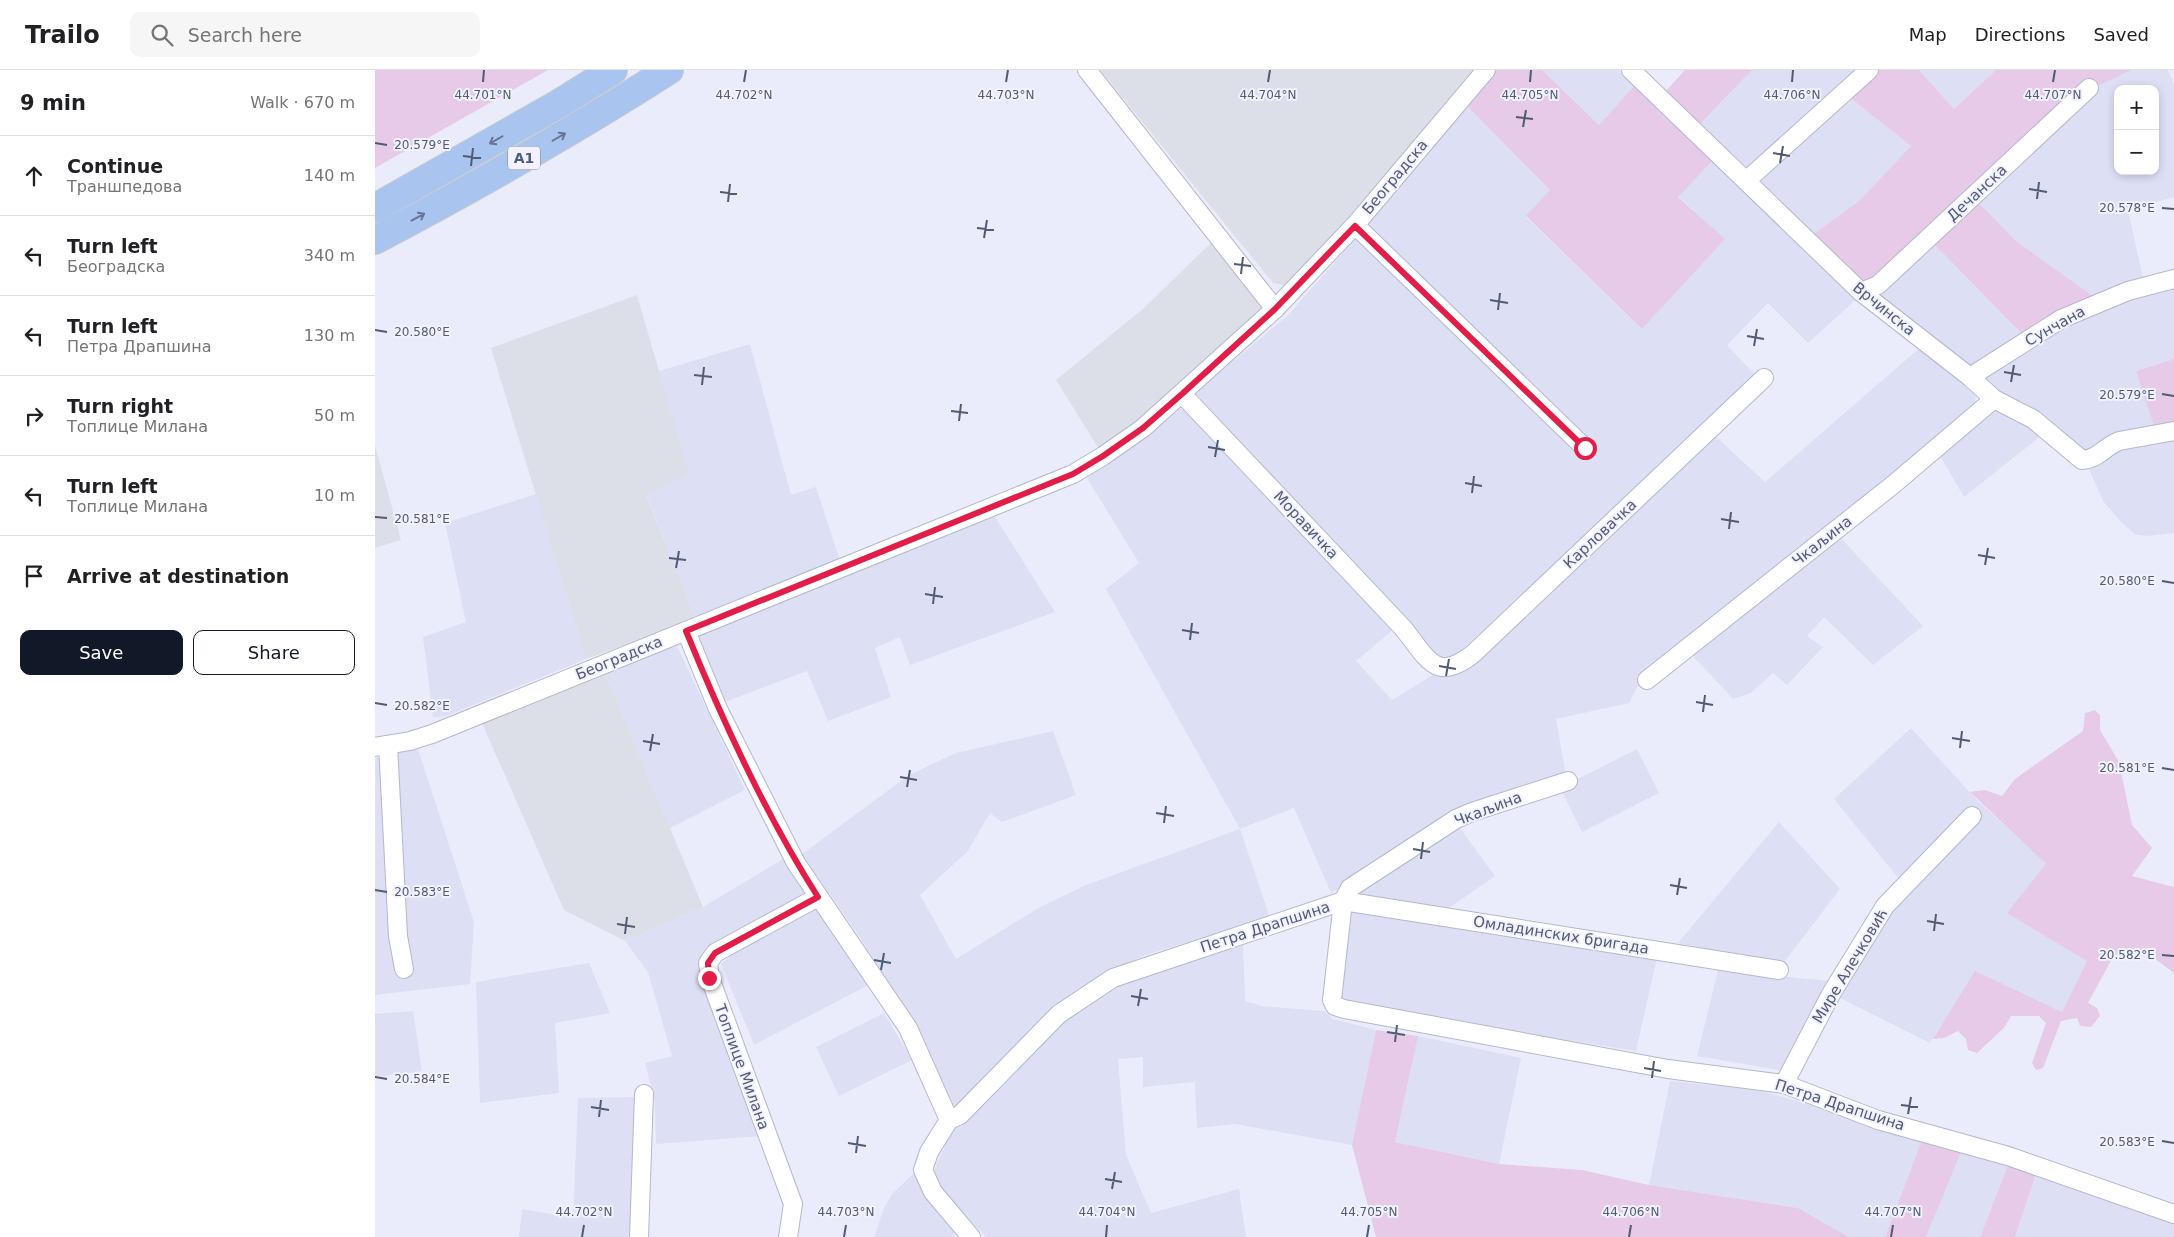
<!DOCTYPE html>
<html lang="en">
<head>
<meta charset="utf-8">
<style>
  body { margin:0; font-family:"DejaVu Sans",sans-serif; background:#f6f6f6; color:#202124 }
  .controls { position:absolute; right:15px; top:15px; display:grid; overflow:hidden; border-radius:10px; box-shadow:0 2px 8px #0003 }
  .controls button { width:45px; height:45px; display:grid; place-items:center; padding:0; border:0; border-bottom:1px solid #e0e0e0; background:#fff; color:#202124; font:25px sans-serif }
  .stop { position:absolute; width:15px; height:15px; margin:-11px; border:4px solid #e11d48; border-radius:50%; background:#fff }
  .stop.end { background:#e11d48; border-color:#fff; box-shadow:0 1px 5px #0008 }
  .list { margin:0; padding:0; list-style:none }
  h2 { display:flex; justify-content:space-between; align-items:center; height:65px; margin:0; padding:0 20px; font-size:21px }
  h2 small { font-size:16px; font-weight:400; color:#757577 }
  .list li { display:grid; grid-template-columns:32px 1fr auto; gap:15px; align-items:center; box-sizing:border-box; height:80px; padding:0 20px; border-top:1px solid #e0e0e0 }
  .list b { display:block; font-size:19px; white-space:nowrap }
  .list p { margin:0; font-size:16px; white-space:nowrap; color:#757577 }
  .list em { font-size:16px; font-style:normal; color:#757577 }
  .actions { display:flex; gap:10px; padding:15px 20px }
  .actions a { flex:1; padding:11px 0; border:1px solid #111827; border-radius:10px; text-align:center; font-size:18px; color:#111827 }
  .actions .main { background:#111827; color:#fff }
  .icon { flex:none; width:28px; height:28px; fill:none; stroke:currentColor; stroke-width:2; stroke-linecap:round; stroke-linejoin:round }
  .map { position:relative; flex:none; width:1799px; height:1167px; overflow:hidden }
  header { display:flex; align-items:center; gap:30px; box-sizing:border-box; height:70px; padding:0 25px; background:#fff; border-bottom:1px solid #e0e0e0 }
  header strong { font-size:24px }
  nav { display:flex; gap:28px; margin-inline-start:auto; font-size:18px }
  .search { width:350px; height:45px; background:#f6f6f6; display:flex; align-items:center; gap:12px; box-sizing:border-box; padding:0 18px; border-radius:10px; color:#757577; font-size:19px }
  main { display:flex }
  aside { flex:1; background:#fff }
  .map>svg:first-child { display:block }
  .residential { fill:#dddff4; fill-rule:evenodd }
  .industrial { fill:#dddfe8 }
  .green { fill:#e6cae8 }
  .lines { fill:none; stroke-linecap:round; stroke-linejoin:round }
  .street-casing { stroke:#b2b8cc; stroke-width:20 }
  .highway-casing { stroke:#c7cbd3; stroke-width:30 }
  .street { stroke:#fff; stroke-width:18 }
  .highway { stroke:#a9c4ee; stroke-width:28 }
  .oneway { stroke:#667592 }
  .route { stroke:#e11d48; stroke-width:6 }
  .ticks { fill:none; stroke:#505b74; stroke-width:2 }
  .labels { text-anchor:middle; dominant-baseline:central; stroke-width:4; stroke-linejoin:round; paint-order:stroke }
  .shield { fill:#f1f2fd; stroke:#80889d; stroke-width:1 }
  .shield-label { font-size:14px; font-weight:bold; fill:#505b74 }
  .street-label { font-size:15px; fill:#505b74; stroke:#f1f2fd }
  .ticks-label { font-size:12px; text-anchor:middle; fill:#505b74; stroke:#f1f2fd; stroke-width:4; stroke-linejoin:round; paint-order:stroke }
</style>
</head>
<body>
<header>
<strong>Trailo</strong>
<div class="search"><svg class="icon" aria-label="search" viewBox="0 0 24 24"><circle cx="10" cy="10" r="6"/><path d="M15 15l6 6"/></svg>Search here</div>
<nav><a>Map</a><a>Directions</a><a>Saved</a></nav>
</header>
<main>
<aside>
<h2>9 min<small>Walk · 670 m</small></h2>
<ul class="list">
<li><svg class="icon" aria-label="ahead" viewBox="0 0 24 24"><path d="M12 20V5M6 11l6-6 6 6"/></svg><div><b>Continue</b><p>Траншпедова</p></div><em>140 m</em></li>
<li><svg class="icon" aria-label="left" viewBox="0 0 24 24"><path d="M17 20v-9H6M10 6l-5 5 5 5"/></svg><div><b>Turn left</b><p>Београдска</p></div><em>340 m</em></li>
<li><svg class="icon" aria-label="left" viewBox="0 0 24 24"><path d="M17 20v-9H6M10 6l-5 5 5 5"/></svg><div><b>Turn left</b><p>Петра Драпшина</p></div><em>130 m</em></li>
<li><svg class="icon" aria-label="right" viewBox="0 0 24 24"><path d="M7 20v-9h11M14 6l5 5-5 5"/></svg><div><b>Turn right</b><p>Топлице Милана</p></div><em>50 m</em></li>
<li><svg class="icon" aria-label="left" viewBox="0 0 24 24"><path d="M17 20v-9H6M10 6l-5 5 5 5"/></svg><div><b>Turn left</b><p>Топлице Милана</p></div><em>10 m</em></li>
<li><svg class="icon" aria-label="arrive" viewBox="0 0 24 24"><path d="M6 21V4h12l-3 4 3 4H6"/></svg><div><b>Arrive at destination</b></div></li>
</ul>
<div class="actions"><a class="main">Save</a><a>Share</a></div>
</aside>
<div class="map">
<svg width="1799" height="1167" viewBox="0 0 1799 1167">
  <rect width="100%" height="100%" fill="#ebecfb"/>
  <g class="residential">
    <polygon points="1167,0 1244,0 1259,16 1224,55"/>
    <polygon points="1377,0 1487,0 1372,100 1322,57"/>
    <polygon points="1544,0 1621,0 1579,39"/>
    <path d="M1757,0H1793L1799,15V130L1798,127L1753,140L1769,212L1722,229L1641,171L1600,129L1720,16ZM1743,19H1780V101H1743Z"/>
    <polygon points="1474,27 1536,76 1484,131 1436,166 1383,114 1383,108"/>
    <polygon points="1092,36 1175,120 1151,147 1267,259 1349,169 1303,126 1338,90 1484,227 1433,273 1393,233 1352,275 1383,308 1080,586 1065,588 1056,580 820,323 913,245 982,167"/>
    <polygon points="1555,170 1650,267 1595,303 1492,222"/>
    <polygon points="1799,215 1799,289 1761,301 1781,362 1716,386 1601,307 1688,253 1754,225"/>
    <polygon points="375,274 416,425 441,417 465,491 321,549 271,424 313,404 284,301"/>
    <polygon points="1548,275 1601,320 1600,334 1516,410 1266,610 1254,633 1181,649 1191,706 1132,722 956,823 919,738 865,759 895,848 770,885 723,907 689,933 582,1038 578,1037 550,975 486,869 427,784 534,705 581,683 678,661 701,725 627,752 615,743 592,782 545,825 581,889 665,837 711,815 865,759 731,519 764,493 712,408 785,356 805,339 809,340 1019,559 981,591 1017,630 1061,603 1074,603 1338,364 1390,412"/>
    <polygon points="1618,336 1646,348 1666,366 1589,427 1564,384"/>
    <polygon points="1799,364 1799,463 1772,466 1761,465 1746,452 1728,431 1712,394 1736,378"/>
    <polygon points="161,424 211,589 71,646 58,647 48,567 91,552 70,453"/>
    <polygon points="617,442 680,542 535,595 525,567 500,578 516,627 453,651 432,601 350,632 323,571 323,563"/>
    <polygon points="1463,465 1548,556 1498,595 1449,547 1432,566 1448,577 1412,615 1398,603 1376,623 1358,629 1315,583"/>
    <polygon points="302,576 370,720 295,758 229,600"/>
    <polygon points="1536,658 1601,729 1671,794 1712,891 1687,942 1601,902 1555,973 1461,926 1515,838 1533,820 1459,729"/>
    <polygon points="43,679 99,852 95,914 0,925 0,688"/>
    <polygon points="1262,679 1284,723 1207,762 1185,718"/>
    <polygon points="1404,752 1465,819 1407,895 1303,873"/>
    <polygon points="1082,754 1120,806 1071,840 983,826 982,820"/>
    <polygon points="408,789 434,824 332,881 387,1066 281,1074 280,1033 270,993 297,986 273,902 250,871 328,837"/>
    <polygon points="440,838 501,911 379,975 346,894 357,884"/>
    <polygon points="977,839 1282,888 1261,981 968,934 964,926"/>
    <polygon points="868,875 870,931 886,936 949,941 958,949 1001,960 977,1075 860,1054 822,1058 820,1012 768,1017 768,987 743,989 751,1085 776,1143 864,1119 871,1167 611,1167 565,1118 559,1103 562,1092 578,1059 596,1047 681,955 724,925 753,911"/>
    <polygon points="214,893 235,943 180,953 184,1023 105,1033 101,912"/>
    <polygon points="1343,900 1455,911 1409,1001 1322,986"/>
    <polygon points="38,941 47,1001 0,1007 0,944"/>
    <polygon points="509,943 537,990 464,1026 441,977"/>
    <polygon points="1043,966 1146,988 1124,1094 1020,1072"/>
    <polygon points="1295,1011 1382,1020 1549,1065 1510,1167 1474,1167 1423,1138 1274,1115"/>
    <polygon points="263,1027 257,1167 144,1167 147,1139 198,1148 203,1028"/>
    <polygon points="1589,1075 1635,1090 1605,1167 1551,1167"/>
    <polygon points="1662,1101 1799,1151 1799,1167 1640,1167"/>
    <polygon points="540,1102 553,1131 579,1161 578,1167 499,1167 509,1138 517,1124"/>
  </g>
  <g class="industrial">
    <polygon points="725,0 1103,0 1062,44 918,211 908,215 898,213"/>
    <polygon points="840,169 889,233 889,241 766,350 724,379 681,310 769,238"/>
    <polygon points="262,225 314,404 271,425 321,549 211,589 116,278"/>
    <polygon points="0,375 26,470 0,478"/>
    <polygon points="229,600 328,837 250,871 189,840 107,653"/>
  </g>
  <g class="green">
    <polygon points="0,0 173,0 0,98"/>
    <polygon points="1121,0 1167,0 1224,55 1259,16 1338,90 1303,127 1350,169 1267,259 1151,146 1175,120 1092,36"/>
    <polygon points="1310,0 1377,0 1322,57 1290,22"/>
    <polygon points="1504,0 1544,0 1579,39 1621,0 1757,0 1722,16 1719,11 1655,66 1536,180 1486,218 1436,166 1484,131 1536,76 1474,27"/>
    <polygon points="1600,129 1641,171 1722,229 1650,267 1555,170"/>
    <polygon points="1799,289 1799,358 1781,362 1761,301"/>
    <polygon points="1720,640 1725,645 1725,660 1744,692 1757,755 1777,778 1757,806 1799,817 1799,903 1772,883 1739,885 1713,933 1722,938 1725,946 1716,957 1705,956 1702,948 1686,951 1668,998 1661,1000 1657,993 1671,953 1664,946 1636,946 1629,958 1602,983 1593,980 1591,969 1583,961 1569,968 1558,969 1600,901 1687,942 1712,891 1632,843 1671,794 1595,722 1610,720 1627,726 1640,709 1708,661 1710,643"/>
    <polygon points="1001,960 1043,966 1020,1072 1124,1094 1207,1100 1274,1115 1423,1138 1474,1167 1001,1167 977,1075"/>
    <polygon points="1549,1065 1589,1075 1551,1167 1510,1167"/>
    <polygon points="1635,1090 1662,1101 1640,1167 1605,1167"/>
  </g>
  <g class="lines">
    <g class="street-casing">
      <g id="street">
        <polyline points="712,0 900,239"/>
        <path d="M1256,0L1486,222L1595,307L1619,329L1658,349L1707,390C1723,389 1729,377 1744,371L1799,361"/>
        <polyline points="1371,111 1494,0"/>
        <polyline points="980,155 1210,378"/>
        <polyline points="1486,222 1503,215 1714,18"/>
        <polyline points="1595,307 1686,249 1753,221 1799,209"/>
        <path d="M807,324L1028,558C1053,589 1061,614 1099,583L1389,308"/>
        <polyline points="311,561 343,639 421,793 533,958 574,1050"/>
        <polyline points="1272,610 1519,414 1619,329"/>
        <polyline points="13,675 23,866 29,899"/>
        <polyline points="0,677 35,671 57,664 698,404 728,386 768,358 900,239 980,155 1111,0"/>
        <polyline points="1193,711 1097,742 1081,749 975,818 968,831 957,930 960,936 969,939 1293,999 1409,1014 1503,1050 1633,1086 1799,1144"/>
        <polyline points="1409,1014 1456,924 1510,836 1597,746"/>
        <polyline points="574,1050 585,1045 684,944 738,908 968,831 1404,900"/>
        <polyline points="574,1050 554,1082 548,1100 558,1122 596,1167"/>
        <polyline points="264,1167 269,1024"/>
        <polyline points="413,1167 418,1134 335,908 333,893 340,883 443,827"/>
      </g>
    </g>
    <g class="highway-casing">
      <g id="highway">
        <polyline points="0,138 185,33 238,0"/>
        <path d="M0,170C100,117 199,61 294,0"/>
      </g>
    </g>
    <use href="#street" class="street"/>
    <use href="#highway" class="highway"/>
  </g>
  <defs><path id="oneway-shaft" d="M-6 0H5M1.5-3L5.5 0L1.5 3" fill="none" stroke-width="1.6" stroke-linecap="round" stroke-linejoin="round" transform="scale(1.25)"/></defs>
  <g class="oneway">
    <use href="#oneway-shaft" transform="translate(184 67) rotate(-30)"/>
    <use href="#oneway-shaft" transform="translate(121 70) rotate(150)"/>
    <use href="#oneway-shaft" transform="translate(43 147) rotate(-28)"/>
  </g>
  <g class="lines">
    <path class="route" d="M334,908L333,893L340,883L443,827C390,744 348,652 311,561L698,404L728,386L768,358L807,324L900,239L980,156L1210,378"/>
  </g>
  <path class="ticks" d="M108,12L109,0M369,12L371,0M631,12L633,0M893,12L895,0M1155,12L1156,0M1417,12L1418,0M1678,12L1680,0M1141,47L1158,49M1148,57L1151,40M0,73L12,75M1398,83L1415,86M88,86L106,88M1405,93L1408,76M96,96L98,78M1654,119L1672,122M345,122L362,124M1662,129L1664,112M353,132L355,114M1787,138L1799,139M602,158L619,160M609,168L612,150M859,194L876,196M866,204L868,187M1115,230L1133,233M1123,240L1125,223M0,260L12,262M1372,266L1389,269M1379,276L1382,259M1629,302L1646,305M319,305L337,307M1636,312L1639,295M327,315L329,297M1787,324L1799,326M576,341L593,343M584,351L586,334M833,377L850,380M840,387L843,370M1090,413L1107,416M1097,423L1099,406M0,447L12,448M1346,449L1364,452M1354,459L1356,442M1603,485L1620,488M294,488L311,490M1610,495L1613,478M301,498L304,481M1787,511L1799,513M550,524L568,527M558,534L560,517M807,560L824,563M815,570L817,553M1064,596L1081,599M1071,606L1074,589M1321,632L1338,635M0,633L12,635M1328,642L1330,625M1577,668L1595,671M268,671L285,674M1585,678L1587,661M275,681L278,664M1787,698L1799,700M525,707L542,710M532,717L535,700M781,743L799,746M789,753L791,736M1038,779L1055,782M1046,789L1048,772M1295,815L1312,818M0,820L12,822M1302,825L1305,808M1552,851L1569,854M242,854L260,857M1559,861L1561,844M250,864L252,847M1787,885L1799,886M499,890L516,893M506,900L509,883M756,926L773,929M763,936L766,919M1012,962L1030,965M1020,972L1022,955M1269,998L1286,1001M0,1007L12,1009M1277,1008L1279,991M1526,1035L1543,1037M216,1037L234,1040M1533,1044L1536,1027M224,1047L226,1030M1787,1071L1799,1073M473,1073L491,1076M481,1083L483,1066M730,1109L747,1112M737,1119L740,1102M207,1167L209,1155M469,1167L471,1155M731,1167L732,1155M992,1167L994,1155M1254,1167L1256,1155M1516,1167L1518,1155"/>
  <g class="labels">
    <rect class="shield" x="133" y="76.5" width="32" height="23" rx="4"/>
    <g class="shield-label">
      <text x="149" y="88">A1</text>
    </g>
    <g class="street-label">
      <text transform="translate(1020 107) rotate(-50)">Београдска</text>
      <text transform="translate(1602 123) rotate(-43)">Дечанска</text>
      <text transform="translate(1509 239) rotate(39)">Врчинска</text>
      <text transform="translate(1680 256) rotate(-29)">Сунчана</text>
      <text transform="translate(931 455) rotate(47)">Моравичка</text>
      <text transform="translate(1225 464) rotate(-43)">Карловачка</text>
      <text transform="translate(1447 471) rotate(-38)">Чкаљина</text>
      <text transform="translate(244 588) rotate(-22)">Београдска</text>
      <text transform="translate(1113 739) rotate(-21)">Чкаљина</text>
      <text transform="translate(890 857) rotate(-18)">Петра Драпшина</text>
      <text transform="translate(1186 865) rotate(9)">Омладинских бригада</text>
      <text transform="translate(1475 896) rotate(-59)">Мире Алечковић</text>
      <text transform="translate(367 997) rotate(70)">Топлице Милана</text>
      <text transform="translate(1465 1035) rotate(18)">Петра Драпшина</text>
    </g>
  </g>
  <g class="ticks-label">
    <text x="108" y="29">44.701°N</text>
    <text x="369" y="29">44.702°N</text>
    <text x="631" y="29">44.703°N</text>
    <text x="893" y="29">44.704°N</text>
    <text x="1155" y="29">44.705°N</text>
    <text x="1417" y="29">44.706°N</text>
    <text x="1678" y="29">44.707°N</text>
    <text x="47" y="79">20.579°E</text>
    <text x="1752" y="142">20.578°E</text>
    <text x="47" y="266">20.580°E</text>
    <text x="1752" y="329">20.579°E</text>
    <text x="47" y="453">20.581°E</text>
    <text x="1752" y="515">20.580°E</text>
    <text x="47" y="640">20.582°E</text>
    <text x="1752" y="702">20.581°E</text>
    <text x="47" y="826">20.583°E</text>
    <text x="1752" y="889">20.582°E</text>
    <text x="47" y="1013">20.584°E</text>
    <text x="1752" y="1076">20.583°E</text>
    <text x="209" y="1146">44.702°N</text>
    <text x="471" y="1146">44.703°N</text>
    <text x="732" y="1146">44.704°N</text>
    <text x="994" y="1146">44.705°N</text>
    <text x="1256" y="1146">44.706°N</text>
    <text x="1518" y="1146">44.707°N</text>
  </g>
</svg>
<div class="controls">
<button>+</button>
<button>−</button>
</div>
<div class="stop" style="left:1210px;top:378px"></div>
<div class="stop end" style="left:334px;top:908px"></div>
</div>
</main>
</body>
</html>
